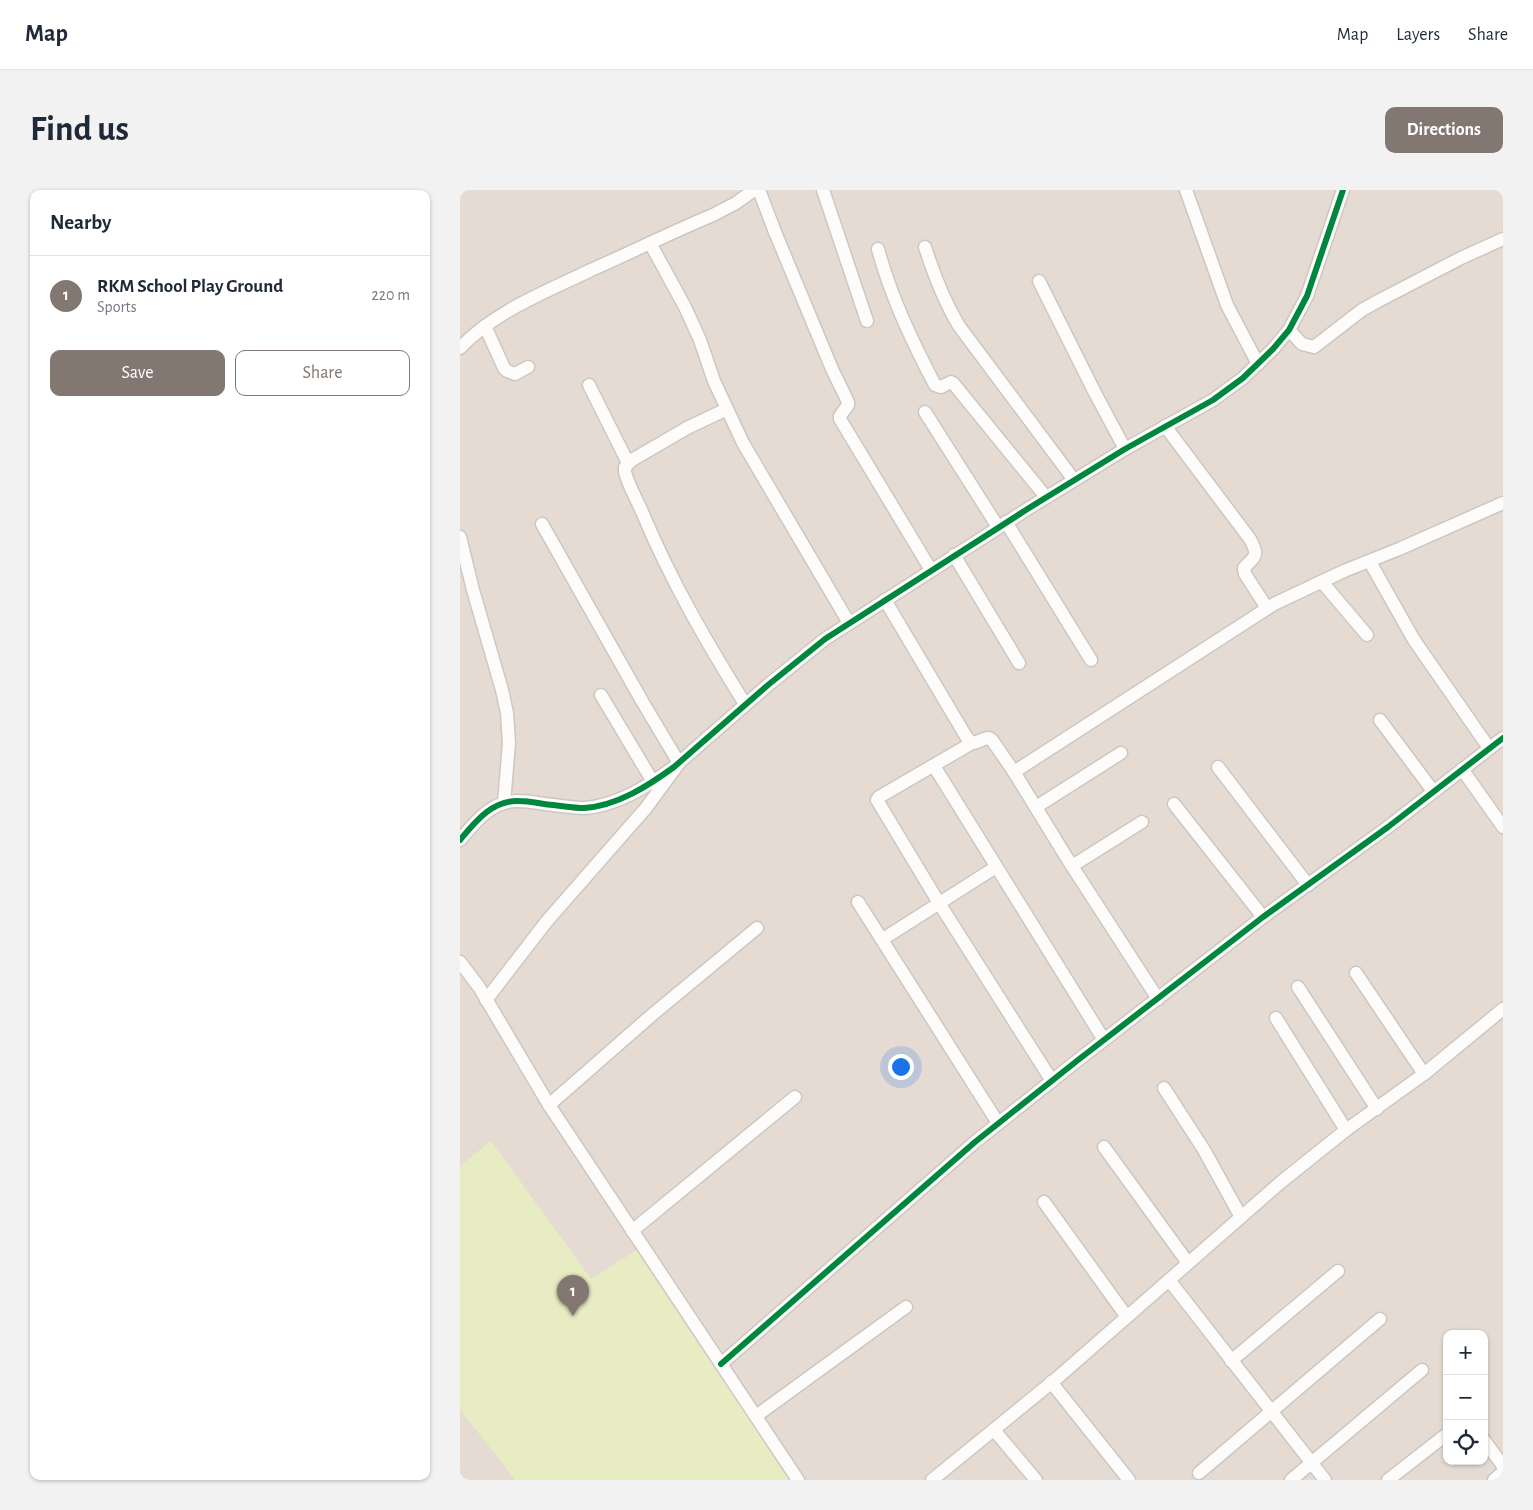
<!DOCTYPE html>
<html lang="en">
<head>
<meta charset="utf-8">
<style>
  body { margin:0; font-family:"Alegreya Sans",sans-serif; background:#f2f2f3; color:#1f2937 }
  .controls { position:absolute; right:15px; bottom:15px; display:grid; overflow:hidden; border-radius:10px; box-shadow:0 1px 4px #0004 }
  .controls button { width:45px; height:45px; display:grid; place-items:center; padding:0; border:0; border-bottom:1px solid #e0e1e3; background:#fff; color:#1f2937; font:25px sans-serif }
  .you { position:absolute; left:440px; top:876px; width:18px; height:18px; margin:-12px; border:4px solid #fff; border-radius:50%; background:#1a73e8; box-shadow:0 0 0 8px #1a73e833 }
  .badge { display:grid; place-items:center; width:32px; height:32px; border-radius:50%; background:#827771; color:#fff; font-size:16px; font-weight:700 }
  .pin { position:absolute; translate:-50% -41px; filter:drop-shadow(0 1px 2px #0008) }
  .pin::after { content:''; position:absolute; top:26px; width:18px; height:15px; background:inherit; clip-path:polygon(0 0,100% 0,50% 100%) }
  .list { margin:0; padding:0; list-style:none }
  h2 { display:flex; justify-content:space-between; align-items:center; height:65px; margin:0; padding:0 20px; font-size:21px }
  h2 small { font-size:16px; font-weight:400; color:#747a83 }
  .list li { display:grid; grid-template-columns:32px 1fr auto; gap:15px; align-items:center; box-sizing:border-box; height:80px; padding:0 20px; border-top:1px solid #e0e1e3 }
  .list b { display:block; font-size:19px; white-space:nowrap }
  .list p { margin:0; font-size:16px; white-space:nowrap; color:#747a83 }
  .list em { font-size:16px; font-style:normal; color:#747a83 }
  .actions { display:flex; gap:10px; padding:15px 20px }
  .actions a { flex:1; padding:11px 0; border:1px solid #827771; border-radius:10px; text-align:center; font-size:18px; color:#827771 }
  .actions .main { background:#827771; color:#fff }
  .icon { flex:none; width:28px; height:28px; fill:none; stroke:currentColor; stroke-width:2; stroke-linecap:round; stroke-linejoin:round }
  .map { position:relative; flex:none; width:1043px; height:1290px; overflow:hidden; border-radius:10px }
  header { display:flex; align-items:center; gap:30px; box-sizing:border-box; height:70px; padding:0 25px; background:#fff; border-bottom:1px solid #e0e1e3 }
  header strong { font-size:24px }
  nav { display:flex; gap:28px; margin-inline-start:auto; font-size:18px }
  .intro { display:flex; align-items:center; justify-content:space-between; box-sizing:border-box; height:120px; padding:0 30px }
  h1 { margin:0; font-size:35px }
  .button { padding:12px 22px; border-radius:10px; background:#827771; color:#fff; font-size:18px; font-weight:700 }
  main { display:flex; gap:30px; padding:0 30px }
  aside { flex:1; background:#fff; border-radius:10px; box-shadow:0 1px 4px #0004 }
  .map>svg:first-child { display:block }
  .residential { fill:#e5dbd3; fill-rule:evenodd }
  .green { fill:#e7ecc3 }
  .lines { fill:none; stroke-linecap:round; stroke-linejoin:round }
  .street-casing { stroke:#ccc7c2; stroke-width:15 }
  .street { stroke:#fdfcfb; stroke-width:12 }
  .cycleway-casing { stroke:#fff; stroke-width:9 }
  .cycleway { stroke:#00873e; stroke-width:6 }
</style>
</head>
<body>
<header>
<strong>Map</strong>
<nav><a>Map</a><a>Layers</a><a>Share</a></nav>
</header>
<div class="intro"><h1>Find us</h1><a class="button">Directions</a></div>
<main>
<aside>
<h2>Nearby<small></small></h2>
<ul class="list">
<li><span class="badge">1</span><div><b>RKM School Play Ground</b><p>Sports</p></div><em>220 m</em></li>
</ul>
<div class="actions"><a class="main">Save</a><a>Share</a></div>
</aside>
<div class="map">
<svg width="1043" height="1290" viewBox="0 0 1043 1290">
  <rect width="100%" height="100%" fill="#f0ebe6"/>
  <path class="residential" d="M0,0H1043V1290H0ZM987,1144H1024V1271H987Z"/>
  <polygon class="green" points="31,951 131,1089 183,1056 248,1163 330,1290 55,1290 0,1219 0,976"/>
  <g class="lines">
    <g class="street-casing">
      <g id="street">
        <polyline points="299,0 315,42 372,179 388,212 388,215 380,226 380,229 471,380"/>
        <polyline points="363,0 407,131"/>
        <polyline points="726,0 767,115 798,174"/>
        <polyline points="190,53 225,117 240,150 254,191 283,253 389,433"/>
        <path d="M465,57C474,85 484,111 499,136L614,290"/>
        <path d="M418,59C431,107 452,151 475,195L481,197L491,192L493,193L586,307"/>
        <polyline points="579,91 635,203 665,259"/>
        <polyline points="25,136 44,178 47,181 55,184 68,177"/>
        <polyline points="829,140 842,154 854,157 902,120 920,110 1001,68 1043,49"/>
        <path d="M0,158C35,121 86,102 131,80C172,62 212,42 253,25L276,13L294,0"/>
        <polyline points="129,195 168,273"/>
        <path d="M267,219L227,238L172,270L165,277V282C169,297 177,310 183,324C211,391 247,453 285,514"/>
        <polyline points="465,222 538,337"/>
        <path d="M705,236L790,349C799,366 796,365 784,378L785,384L807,418"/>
        <polyline points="546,332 631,470"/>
        <polyline points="0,347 13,400 42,500 47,523 49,553 44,613"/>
        <polyline points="494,365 559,473"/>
        <polyline points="910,372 954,450 1029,558"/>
        <polyline points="862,392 907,445"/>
        <path d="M425,410L507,548L512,553C518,553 523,548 529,548L532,550L554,582L610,673L698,809"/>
        <polyline points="141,505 193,592"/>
        <polyline points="920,530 973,601"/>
        <polyline points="512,553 419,607 417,610 479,713 592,891"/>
        <polyline points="474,576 644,850"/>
        <polyline points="758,577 848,695"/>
        <polyline points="1002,579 1043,637"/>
        <polyline points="554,582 814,414 884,381 939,359 1043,313"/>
        <polyline points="714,614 803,727"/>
        <polyline points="576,617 661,563"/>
        <path d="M0,650C15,632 32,610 59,611C70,611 82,614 93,615C103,616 114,618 124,618C157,616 188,596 214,577L308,495L365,449L569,318L665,259L753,210L783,188L813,159L829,140L847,106L883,0"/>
        <polyline points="612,676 682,632"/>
        <polyline points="398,712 538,933"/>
        <polyline points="423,749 536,677"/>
        <polyline points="0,772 19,797 89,915 338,1290"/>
        <polyline points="896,783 964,884"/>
        <polyline points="838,797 917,919"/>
        <polyline points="26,810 87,731 186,618 219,573 182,511 82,334"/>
        <polyline points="816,828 886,940"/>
        <polyline points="704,898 744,960 781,1027"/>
        <polyline points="89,915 193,824 297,738"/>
        <polyline points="644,957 728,1073"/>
        <polyline points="584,1012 667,1127"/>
        <polyline points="172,1041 335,907"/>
        <polyline points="709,1090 865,1290"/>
        <polyline points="771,1171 878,1081"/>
        <polyline points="261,1174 515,952 618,870 803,727 928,637 1043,548"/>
        <polyline points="591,1192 669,1290"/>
        <polyline points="296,1226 446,1117"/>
        <polyline points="534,1240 576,1290"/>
        <polyline points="1024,1250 1043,1276"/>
        <polyline points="739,1283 920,1129"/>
        <polyline points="472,1290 596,1189 821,992 886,940 964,884 1043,819"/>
        <polyline points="831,1290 962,1180"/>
        <polyline points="928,1290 987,1244"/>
        <polyline points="1034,1290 1042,1283 1043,1280"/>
      </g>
    </g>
    <use href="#street" class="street"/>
    <g class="cycleway-casing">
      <g id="cycleway">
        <path d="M0,650C15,632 32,610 59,611C70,611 82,614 93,615C103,616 114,618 124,618C157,616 188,596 214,577L308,495L365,449L569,318L665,259L753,210L783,188L813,159L829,140L847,106L883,0"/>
        <polyline points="261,1174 515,952 618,870 803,727 928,637 1043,548"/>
      </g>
    </g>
    <use href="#cycleway" class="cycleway"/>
  </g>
</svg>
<div class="controls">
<button>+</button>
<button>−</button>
<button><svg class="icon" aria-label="locate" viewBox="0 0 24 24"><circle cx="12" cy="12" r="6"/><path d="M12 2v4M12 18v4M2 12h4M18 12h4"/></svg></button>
</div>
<div class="you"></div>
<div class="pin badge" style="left:113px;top:1126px">1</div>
</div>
</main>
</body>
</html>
